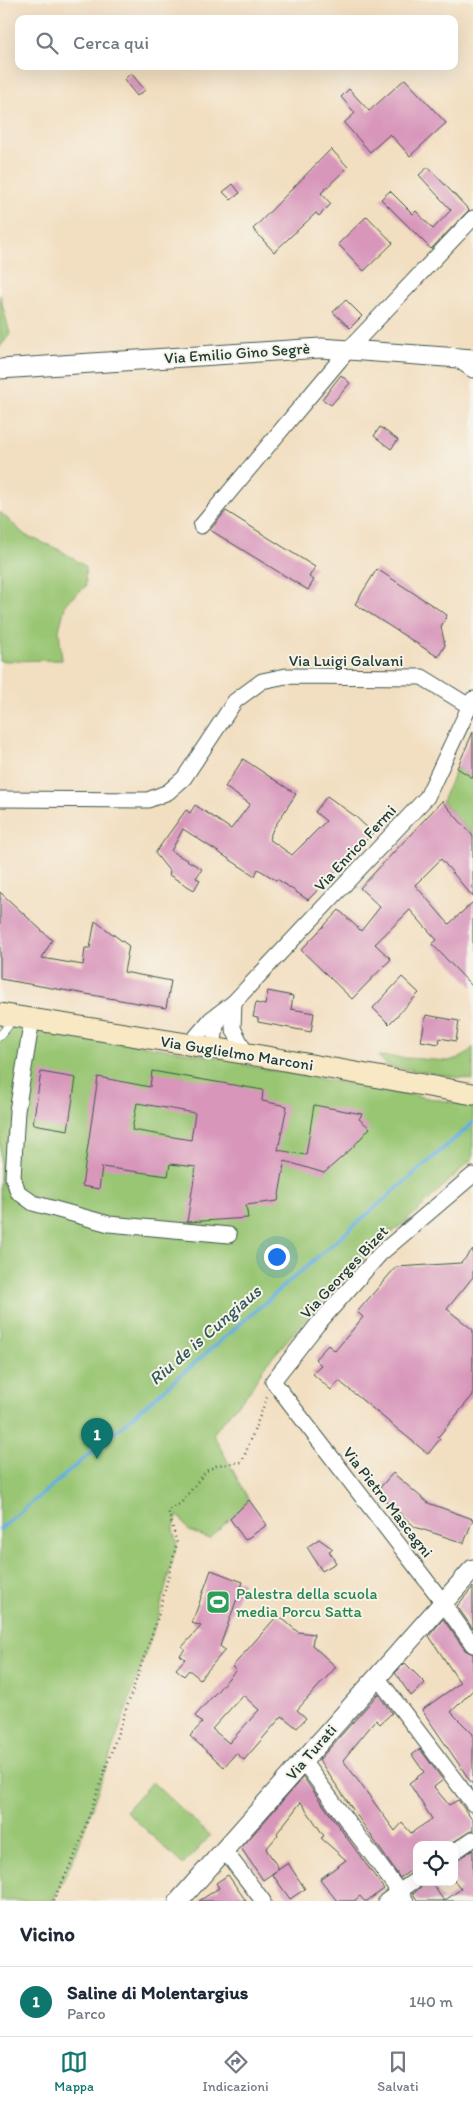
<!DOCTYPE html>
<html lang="it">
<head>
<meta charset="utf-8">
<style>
  body { margin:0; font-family:Itim,sans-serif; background:#f6f6f7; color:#1f2937 }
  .controls { position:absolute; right:15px; bottom:15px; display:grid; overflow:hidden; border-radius:10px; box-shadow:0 5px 20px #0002 }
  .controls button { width:45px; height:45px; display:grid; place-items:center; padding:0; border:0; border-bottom:1px solid #e0e1e3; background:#fff; color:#1f2937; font:25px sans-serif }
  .you { position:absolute; left:276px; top:1256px; width:18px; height:18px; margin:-12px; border:4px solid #fff; border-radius:50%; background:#1a73e8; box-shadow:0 0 0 8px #1a73e833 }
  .badge { display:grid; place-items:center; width:32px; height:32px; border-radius:50%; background:#0f766e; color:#fff; font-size:16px; font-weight:700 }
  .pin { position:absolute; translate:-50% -41px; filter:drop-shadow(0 1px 2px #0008) }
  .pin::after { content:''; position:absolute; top:26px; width:18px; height:15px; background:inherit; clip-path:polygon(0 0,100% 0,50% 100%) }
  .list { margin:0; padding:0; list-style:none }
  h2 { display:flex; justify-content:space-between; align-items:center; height:65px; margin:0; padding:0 20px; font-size:21px }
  h2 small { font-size:16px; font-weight:400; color:#747a83 }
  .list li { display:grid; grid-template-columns:32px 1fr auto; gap:15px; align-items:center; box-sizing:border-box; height:70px; padding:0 20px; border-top:1px solid #e0e1e3 }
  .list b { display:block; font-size:19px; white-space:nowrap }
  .list p { margin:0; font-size:16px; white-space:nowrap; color:#747a83 }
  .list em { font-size:16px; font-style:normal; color:#747a83 }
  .icon { flex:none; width:28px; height:28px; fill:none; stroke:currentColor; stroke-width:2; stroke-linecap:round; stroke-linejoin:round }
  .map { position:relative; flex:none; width:473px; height:1901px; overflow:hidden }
  .search { position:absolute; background:#fff; box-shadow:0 5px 20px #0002; left:15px; right:15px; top:15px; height:55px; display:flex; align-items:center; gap:12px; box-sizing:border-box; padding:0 18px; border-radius:10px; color:#747a83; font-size:19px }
  .sheet { height:135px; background:#fff }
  nav { display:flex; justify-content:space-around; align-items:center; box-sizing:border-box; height:70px; border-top:1px solid #e0e1e3; background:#fff; font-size:14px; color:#747a83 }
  nav a { display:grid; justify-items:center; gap:2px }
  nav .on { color:#0f766e }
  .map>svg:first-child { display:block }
  .green { fill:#99c673; stroke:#5c8254 }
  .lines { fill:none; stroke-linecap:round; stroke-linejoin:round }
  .stream { stroke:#66afde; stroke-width:4 }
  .building { fill:#d896bb; fill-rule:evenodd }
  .service-casing { stroke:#3f5549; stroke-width:9 }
  .minor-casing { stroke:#3f5549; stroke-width:17 }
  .tertiary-casing { stroke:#3f5549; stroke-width:21 }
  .secondary-casing { stroke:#3f5549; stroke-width:23 }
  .path { stroke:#3f5549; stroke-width:2.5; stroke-dasharray:1 4; stroke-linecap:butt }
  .service { stroke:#fff; stroke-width:8 }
  .minor { stroke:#fff; stroke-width:15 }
  .tertiary { stroke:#fff; stroke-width:19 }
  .secondary { stroke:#f8e8c3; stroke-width:21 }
  .labels { text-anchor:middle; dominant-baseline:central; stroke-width:4; stroke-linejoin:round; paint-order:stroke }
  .street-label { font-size:16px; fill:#1f3d34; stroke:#f7f3e8 }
  .leisure-label { font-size:16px; fill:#27864d; stroke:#f7f3e8; text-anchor:start }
  .water-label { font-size:18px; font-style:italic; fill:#315a5e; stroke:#f7f3e8 }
</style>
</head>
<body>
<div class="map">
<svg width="473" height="1901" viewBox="0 0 473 1901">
  <rect width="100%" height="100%" fill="#f7f3e8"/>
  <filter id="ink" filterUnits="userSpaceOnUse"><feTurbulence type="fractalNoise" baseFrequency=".02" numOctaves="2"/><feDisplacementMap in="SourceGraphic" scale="10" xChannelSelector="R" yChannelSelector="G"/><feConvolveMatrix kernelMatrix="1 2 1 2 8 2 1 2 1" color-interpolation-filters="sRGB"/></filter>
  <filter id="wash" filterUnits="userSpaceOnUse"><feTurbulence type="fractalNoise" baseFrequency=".0096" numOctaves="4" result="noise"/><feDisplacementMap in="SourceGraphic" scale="20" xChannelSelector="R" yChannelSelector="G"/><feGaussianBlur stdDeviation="1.12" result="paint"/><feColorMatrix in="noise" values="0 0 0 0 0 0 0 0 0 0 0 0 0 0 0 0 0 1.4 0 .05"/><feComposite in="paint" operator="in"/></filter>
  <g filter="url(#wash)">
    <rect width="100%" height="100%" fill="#f2dec0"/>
    <g class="green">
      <polygon points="0,295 10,334 0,347"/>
      <polygon points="0,512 25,535 60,550 85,566 86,586 66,603 59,630 62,660 0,661"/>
      <polygon points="457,768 473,778 473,836 442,801"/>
      <polygon points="0,1024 243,1061 243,1065 473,1106 473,1158 413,1215 379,1243 296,1330 264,1367 250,1391 229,1414 213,1434 249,1500 210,1539 189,1531 178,1515 173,1530 177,1543 158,1617 77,1851 53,1901 0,1901"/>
      <polygon points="473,1047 473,1080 387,1066 378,1056 449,1061 464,1056"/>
      <polygon points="152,1782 210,1836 183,1865 126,1811"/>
    </g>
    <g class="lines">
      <polyline class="stream" points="0,1529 65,1475 473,1123"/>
    </g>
    <g id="blocks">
      <g class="building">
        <polygon points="131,73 145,90 137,96 124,80"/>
        <polygon points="405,79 446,123 410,156 390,134 370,152 344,123 355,113 341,97 349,89 369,111"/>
        <polygon points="331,149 348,167 321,193 331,204 319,216 316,213 274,252 253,229"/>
        <polygon points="428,167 469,210 431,249 381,199 390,191 413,214 416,211 433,229 451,210 419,175"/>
        <polygon points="233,184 240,193 231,200 223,192"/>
        <polygon points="367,216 393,243 364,271 338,244"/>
        <polygon points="346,300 362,316 350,328 333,312"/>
        <polygon points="341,375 350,383 331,405 322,399"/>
        <polygon points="380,427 398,440 391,449 374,436"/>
        <polygon points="226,511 315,567 309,577 314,580 308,590 210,530"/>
        <polygon points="377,569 447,615 441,627 445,645 438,657 355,604"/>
        <polygon points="473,732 473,778 457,768"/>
        <polygon points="243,759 296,794 273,829 269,839 292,855 326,821 315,812 327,796 355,816 373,833 308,900 277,879 276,880 258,869 255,876 183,829 171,851 202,869 196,878 200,880 194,890 169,875 170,872 155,853 186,810 190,813 195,805 231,829 250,804 225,787"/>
        <polygon points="442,801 473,836 473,897 441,859 415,885 449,924 473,902 473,987 432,944 437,940 410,910 375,944 391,959 352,999 301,950 339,910 361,931 380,907 360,888"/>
        <polygon points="0,892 52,940 42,958 83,965 85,948 90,948 95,921 129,946 124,972 171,981 166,1008 0,979"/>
        <polygon points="402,977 419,993 389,1024 373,1008"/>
        <polygon points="268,991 293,996 291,1009 314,1013 311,1032 258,1022 258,1018 253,1017 256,1003 265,1005"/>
        <polygon points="426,1015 459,1021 456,1041 440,1038 439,1044 421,1041"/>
        <path d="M152,1071L263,1090L262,1101L287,1106L278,1150L306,1155L314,1105L362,1114L359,1119L370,1128L351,1149L324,1173L285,1161L278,1201L246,1205L248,1218L187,1222L196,1167L170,1164L168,1176L102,1167L99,1189L82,1186L98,1077L150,1087ZM137,1103L195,1113L191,1140L132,1130Z"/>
        <polygon points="41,1072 76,1078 68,1130 33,1124"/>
        <polygon points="473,1249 473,1277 447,1309 473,1330 473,1395 438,1437 440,1439 428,1454 339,1381 331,1390 312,1373 321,1365 315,1359 328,1345 335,1351 363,1317 357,1312 396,1267 461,1263"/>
        <polygon points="393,1473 428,1503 473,1519 464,1543 415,1527 376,1492"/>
        <polygon points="249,1500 267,1525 245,1540 230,1519"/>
        <polygon points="319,1539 333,1549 329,1551 336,1563 322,1571 307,1547"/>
        <polygon points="211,1570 243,1582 220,1646 225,1650 200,1679 189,1670 184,1676 176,1669 185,1659 180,1655 185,1649 182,1647 201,1626 192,1623"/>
        <polygon points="473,1587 473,1629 457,1606"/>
        <path d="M278,1615L298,1632L314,1634L312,1645L336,1667L297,1710L306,1718L297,1728L282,1716L244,1760L236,1753L224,1767L190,1736L202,1723L195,1716L236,1670L232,1667ZM243,1695L259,1710L229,1743L212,1729Z"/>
        <polygon points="443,1619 465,1650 473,1654 473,1690 451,1712 473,1734 473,1785 422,1710 460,1683 429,1636"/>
        <polygon points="405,1663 425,1683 411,1696 395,1673"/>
        <polygon points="378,1694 392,1713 380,1724 376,1720 343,1760 395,1831 402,1823 411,1833 432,1819 409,1783 424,1772 412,1755 420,1749 443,1780 434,1787 449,1805 458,1800 473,1821 473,1830 448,1845 417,1845 417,1866 400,1878 319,1760"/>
        <polygon points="303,1777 384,1889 367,1901 364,1901 360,1896 354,1901 337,1901 320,1879 346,1860 321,1838 324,1836 301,1802 277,1833 278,1835 266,1849 279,1869 263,1880 241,1848"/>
        <polygon points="473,1850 473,1901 418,1901 413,1894 426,1882 431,1882 444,1901 461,1889 454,1880 454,1861"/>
        <polygon points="288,1863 305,1889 290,1899 272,1874"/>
        <polygon points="228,1875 246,1901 199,1901 219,1888 216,1883"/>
      </g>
    </g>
  </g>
  <g filter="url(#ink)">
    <use href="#blocks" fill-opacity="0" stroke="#3f5549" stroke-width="1"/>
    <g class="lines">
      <g class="service-casing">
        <polyline id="service" points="0,1036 8,1026 10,1016"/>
      </g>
      <g class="minor-casing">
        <g id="minor">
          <polyline points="454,357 473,370"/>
          <polyline points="201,526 349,349 473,218"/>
          <polyline points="0,799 148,800 168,792 184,778 235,701 262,681 286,676 422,677 469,706"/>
          <polyline points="234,1002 233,1028 246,1054"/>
          <polyline points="32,1019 17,1111 13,1177 18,1192 33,1203 109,1224 229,1235"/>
          <polyline points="189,1045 211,1019 234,1002 427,797 473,699"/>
          <polyline points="213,1049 216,1026 224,1011"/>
          <polyline points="473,1175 380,1254 317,1325 273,1381 436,1593 473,1645"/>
          <polyline points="377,1677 473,1804"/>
          <polyline points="303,1761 406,1901"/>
          <polyline points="224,1850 263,1901"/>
          <polyline points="454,1852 473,1839"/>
          <polyline points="386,1901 417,1879"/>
        </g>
      </g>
      <g class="tertiary-casing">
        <g id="tertiary">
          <polyline points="0,369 321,348 473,359"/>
          <polyline points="179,1901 473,1569"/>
        </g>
      </g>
      <g class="secondary-casing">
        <polyline id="secondary" points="0,1014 267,1057 473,1094"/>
      </g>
      <polyline class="path" points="53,1901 77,1851 158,1617 177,1543 168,1510 181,1503 206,1471 218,1465 242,1462 268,1395"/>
      <use href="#service" class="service"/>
      <use href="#minor" class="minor"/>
      <use href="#tertiary" class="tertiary"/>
      <use href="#secondary" class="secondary"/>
    </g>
  </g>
  <defs>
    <g id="stadium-square" transform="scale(1.25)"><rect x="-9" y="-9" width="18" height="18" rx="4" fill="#2e9e5b" stroke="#f7f3e8"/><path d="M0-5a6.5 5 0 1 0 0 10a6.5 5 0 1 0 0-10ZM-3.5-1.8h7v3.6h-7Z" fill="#fff"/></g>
  </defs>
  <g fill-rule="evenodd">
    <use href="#stadium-square" x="218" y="1602"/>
  </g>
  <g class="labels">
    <g class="street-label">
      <text transform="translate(237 353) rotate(-4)">Via Emilio Gino Segrè</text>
      <text x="346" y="660">Via Luigi Galvani</text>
      <text transform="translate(355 848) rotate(-47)">Via Enrico Fermi</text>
      <text transform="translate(237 1053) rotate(9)">Via Guglielmo Marconi</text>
      <text transform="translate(344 1272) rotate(-47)">Via Georges Bizet</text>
      <text transform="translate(388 1502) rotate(52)">Via Pietro Mascagni</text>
      <text transform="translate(311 1752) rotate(-49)">Via Turati</text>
    </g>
    <g class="leisure-label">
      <text x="236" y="1593">Palestra della scuola<tspan x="236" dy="18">media Porcu Satta</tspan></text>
    </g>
    <g class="water-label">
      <text transform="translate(205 1335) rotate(-41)">Riu de is Cungiaus</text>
    </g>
  </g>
</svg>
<div class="controls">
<button><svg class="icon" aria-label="locate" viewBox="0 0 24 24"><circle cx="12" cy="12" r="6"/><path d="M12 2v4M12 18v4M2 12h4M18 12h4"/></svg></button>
</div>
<div class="you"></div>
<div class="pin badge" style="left:97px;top:1459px">1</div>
<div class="search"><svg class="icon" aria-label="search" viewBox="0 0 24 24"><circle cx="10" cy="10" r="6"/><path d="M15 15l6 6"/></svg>Cerca qui</div>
</div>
<section class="sheet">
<h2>Vicino<small></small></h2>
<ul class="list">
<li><span class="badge">1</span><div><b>Saline di Molentargius</b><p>Parco</p></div><em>140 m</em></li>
</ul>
</section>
<nav>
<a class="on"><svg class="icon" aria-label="map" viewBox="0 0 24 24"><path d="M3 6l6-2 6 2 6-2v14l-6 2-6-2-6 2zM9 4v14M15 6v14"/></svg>Mappa</a>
<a><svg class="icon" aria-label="directions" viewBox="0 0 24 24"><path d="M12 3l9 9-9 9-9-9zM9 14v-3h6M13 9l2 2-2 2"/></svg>Indicazioni</a>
<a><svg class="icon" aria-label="saved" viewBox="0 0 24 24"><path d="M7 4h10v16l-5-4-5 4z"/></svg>Salvati</a>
</nav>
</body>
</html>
